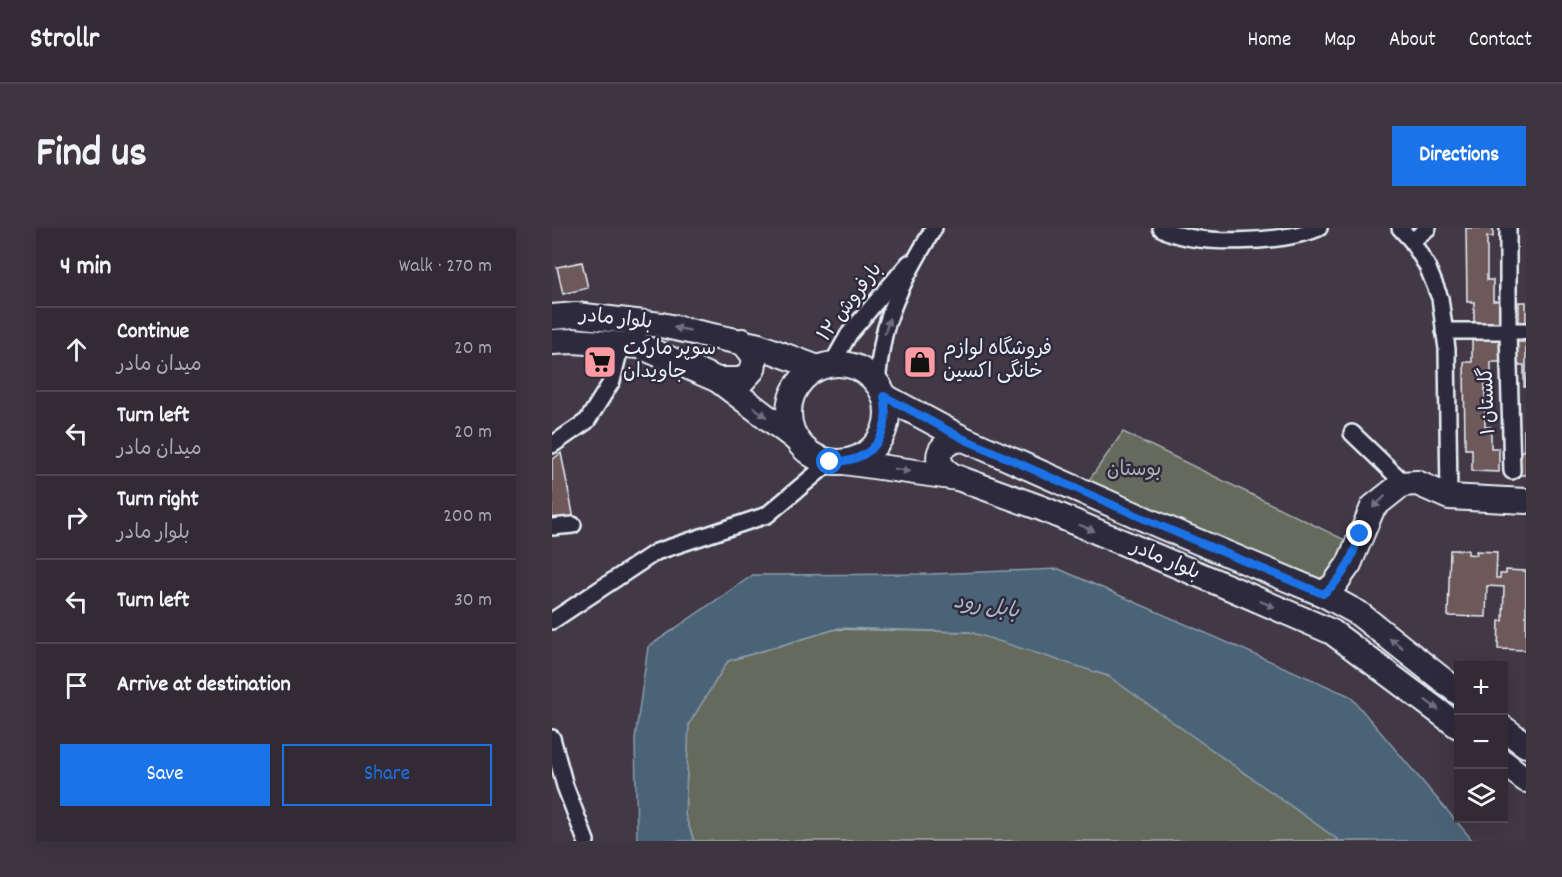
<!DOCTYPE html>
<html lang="en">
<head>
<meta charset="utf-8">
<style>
  body { margin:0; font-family:Dekko,"Playpen Sans Arabic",sans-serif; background:#3d3640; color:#f1f3f6 }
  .controls { position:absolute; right:18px; bottom:18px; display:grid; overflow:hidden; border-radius:0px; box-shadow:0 6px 24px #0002 }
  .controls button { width:54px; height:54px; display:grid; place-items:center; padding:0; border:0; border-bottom:2px solid #4d464f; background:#322a34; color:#f1f3f6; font:30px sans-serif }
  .stop { position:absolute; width:18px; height:18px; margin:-14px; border:4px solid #1a73e8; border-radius:50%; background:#fff }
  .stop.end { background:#1a73e8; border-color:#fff; box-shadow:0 2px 6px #0008 }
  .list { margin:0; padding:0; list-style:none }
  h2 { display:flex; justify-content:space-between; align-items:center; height:78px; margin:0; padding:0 24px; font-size:26px }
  h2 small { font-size:20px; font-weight:400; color:#a8a7ac }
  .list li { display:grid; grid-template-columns:39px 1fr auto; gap:18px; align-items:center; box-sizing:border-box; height:84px; padding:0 24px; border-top:2px solid #4d464f }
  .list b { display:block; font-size:22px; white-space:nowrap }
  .list p { margin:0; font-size:20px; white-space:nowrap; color:#a8a7ac }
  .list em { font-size:20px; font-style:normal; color:#a8a7ac }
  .actions { display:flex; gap:12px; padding:18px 24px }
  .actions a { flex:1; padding:14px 0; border:2px solid #1a73e8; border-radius:0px; text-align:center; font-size:21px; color:#1a73e8 }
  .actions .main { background:#1a73e8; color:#fff }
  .icon { flex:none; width:33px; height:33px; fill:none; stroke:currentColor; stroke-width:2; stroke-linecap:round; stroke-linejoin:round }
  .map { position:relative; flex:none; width:974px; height:613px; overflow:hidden; border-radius:0px }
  header { display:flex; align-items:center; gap:36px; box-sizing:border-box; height:84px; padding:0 30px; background:#322a34; border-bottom:2px solid #4d464f }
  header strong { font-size:28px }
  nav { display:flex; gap:33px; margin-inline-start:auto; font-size:21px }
  .intro { display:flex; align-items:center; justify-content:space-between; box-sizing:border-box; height:144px; padding:0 36px }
  h1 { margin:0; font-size:42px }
  .button { padding:15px 27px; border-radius:0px; background:#1a73e8; color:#fff; font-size:21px; font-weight:700 }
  main { display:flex; gap:36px; padding:0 36px }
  aside { flex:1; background:#322a34; border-radius:0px; box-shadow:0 6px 24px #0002 }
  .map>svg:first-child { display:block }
  .green { fill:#656a5c; stroke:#a6aeaa; stroke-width:1.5 }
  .water { fill:#4c6377; stroke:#8a9cab; stroke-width:1.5 }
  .building { fill:#6d595a; stroke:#e8f1f8; stroke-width:1.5 }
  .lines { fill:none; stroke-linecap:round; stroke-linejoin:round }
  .minor-casing { stroke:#e8f1f8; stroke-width:20 }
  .primary-casing { stroke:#e8f1f8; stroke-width:28 }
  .minor { stroke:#2f2a3d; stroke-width:15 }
  .primary { stroke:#2f2a3d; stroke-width:24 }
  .oneway { fill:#70707e }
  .route { stroke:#1a73e8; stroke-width:8 }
  .labels { text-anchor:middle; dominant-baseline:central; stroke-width:5; stroke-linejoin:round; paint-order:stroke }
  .street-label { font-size:20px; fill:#e8f1f8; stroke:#2f2a3d }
  .poi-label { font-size:20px; fill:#e8f1f8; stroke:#2f2a3d; text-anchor:start }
  .park-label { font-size:20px; fill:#adb4b2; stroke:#2f2a3d }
  .water-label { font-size:21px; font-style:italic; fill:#aab8c4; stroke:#2f2a3d }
</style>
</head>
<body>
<header>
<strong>Strollr</strong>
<nav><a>Home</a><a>Map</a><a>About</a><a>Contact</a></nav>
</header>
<div class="intro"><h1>Find us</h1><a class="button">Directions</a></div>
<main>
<aside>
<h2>4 min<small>Walk · 270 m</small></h2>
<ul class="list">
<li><svg class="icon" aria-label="ahead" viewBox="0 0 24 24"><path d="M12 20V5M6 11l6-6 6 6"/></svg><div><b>Continue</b><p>میدان مادر</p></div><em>20 m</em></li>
<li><svg class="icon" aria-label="left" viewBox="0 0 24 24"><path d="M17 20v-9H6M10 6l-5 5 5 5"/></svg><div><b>Turn left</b><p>میدان مادر</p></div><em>20 m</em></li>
<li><svg class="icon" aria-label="right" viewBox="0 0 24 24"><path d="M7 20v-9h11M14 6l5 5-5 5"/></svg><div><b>Turn right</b><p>بلوار مادر</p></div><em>200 m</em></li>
<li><svg class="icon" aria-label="left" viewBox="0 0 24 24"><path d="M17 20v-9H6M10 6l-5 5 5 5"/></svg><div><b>Turn left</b></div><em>30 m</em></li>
<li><svg class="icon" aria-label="arrive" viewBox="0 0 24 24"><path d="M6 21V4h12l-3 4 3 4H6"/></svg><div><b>Arrive at destination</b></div></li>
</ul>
<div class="actions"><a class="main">Save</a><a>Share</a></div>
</aside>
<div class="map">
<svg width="974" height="613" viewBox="0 0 974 613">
  <rect width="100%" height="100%" fill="#423846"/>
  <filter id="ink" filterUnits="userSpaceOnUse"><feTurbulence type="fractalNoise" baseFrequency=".0167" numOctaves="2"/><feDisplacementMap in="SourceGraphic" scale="12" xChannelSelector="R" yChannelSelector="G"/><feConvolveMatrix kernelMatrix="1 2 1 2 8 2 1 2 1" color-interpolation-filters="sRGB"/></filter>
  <g filter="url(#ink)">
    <g class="green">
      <polygon points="571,204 795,313 782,344 764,352 535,255"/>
      <polygon points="284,401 418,404 513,432 640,480 817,613 142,613 133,587 137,489 176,433"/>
    </g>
    <polygon class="water" points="507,341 798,468 921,613 788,613 556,448 418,404 287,400 176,433 137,496 133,587 142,613 85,613 83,511 96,419 201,347 379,346"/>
    <g class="building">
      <polygon points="914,0 941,0 941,9 935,9 935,52 941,52 941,73 949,73 949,96 922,96 922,74 915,74"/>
      <polygon points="30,34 36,60 11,66 5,39"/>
      <rect x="967" y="74" width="7" height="23"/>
      <polygon points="920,111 948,111 948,134 939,134 939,156 933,156 933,199 939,199 939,220 947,220 947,244 920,243 920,221 913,221 912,134 920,134"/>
      <polygon points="963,114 974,114 974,159 972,159 972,137 963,137"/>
      <polygon points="972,202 974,202 974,247 964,247 964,223 972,223"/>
      <polygon points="9,225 23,296 0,299 0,232"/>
      <polygon points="898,322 916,322 916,326 925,327 924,323 945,324 944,350 948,350 948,346 954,346 954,342 974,343 974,422 946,421 947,393 951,393 952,359 935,358 934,389 896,388"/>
    </g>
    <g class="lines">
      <g class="minor-casing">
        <g id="minor">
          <path d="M609,0C640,19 734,15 767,0"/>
          <polyline points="848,0 860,13 875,38 888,70 895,121 897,269"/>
          <polyline points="956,0 956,103 960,243"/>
          <polyline points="860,13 876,0"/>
          <polyline points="892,103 974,103"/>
          <polyline points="280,136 297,106 357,35"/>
          <path d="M325,155C327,136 329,115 335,96C345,63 364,30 382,0"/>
          <polyline points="800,205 853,256"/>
          <polyline points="0,217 35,193 60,153 69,116"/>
          <polyline points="0,299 21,297"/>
          <polyline points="0,393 104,324 215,287 278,234"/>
          <polyline points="0,510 13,558 34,613"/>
        </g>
      </g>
      <g class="primary-casing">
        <g id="primary">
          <polyline points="0,89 24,87 109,97 207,118 266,140"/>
          <polyline points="0,114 22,113 88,118 166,152 244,211"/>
          <circle cx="286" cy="185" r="49"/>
          <polyline points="166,152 191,152 201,141 203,129 190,113"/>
          <polyline points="332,168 412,211 611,299 771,366 806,385 906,464"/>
          <polyline points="292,234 406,250 489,280 681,361 780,404 906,498"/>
          <path d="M406,250C378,239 382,213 412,211"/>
          <polyline points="771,366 782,357 797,336 821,279 850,256 865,255 897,269 974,273"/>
          <polyline points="951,500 974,517"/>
          <polyline points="951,534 974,552"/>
        </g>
      </g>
      <use href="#minor" class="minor"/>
      <use href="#primary" class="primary"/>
    </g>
    <defs><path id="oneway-solid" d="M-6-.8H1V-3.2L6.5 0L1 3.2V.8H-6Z" transform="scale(1.5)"/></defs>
    <g class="oneway">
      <use href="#oneway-solid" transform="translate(335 98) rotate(-73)"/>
      <use href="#oneway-solid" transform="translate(130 101) rotate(-169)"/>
      <use href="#oneway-solid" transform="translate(208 184) rotate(37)"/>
      <use href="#oneway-solid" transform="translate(350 242) rotate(9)"/>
      <use href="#oneway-solid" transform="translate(827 274) rotate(136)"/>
      <use href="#oneway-solid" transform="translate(535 300) rotate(23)"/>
      <use href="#oneway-solid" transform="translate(715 376) rotate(23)"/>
      <use href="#oneway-solid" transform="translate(844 415) rotate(-142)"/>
      <use href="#oneway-solid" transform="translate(880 477) rotate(37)"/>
    </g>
  </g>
  <g class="lines" filter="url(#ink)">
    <path class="route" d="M278,234C319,235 340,209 332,168L412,211L611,299L771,366C792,351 800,330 808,306"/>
  </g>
  <defs>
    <g id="supermarket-square" transform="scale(1.725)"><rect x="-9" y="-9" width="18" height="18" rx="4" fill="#ff9aa2" stroke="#2f2a3d"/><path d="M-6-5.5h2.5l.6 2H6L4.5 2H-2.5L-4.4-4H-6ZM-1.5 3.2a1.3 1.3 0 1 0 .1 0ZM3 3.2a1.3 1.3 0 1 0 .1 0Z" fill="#111"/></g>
    <g id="shop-square" transform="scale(1.725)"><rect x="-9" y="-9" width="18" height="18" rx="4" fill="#ff9aa2" stroke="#2f2a3d"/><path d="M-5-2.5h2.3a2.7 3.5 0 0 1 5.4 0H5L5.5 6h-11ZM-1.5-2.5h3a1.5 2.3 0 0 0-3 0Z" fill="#111"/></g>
  </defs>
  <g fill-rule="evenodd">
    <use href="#supermarket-square" x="48" y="134"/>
    <use href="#shop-square" x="368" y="134"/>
  </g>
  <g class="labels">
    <g class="street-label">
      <text transform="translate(299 75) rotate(-53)">بارفروش ۱۲</text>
      <text transform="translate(64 92) rotate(6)">بلوار مادر</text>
      <text transform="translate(937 173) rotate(-92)">گلستان ۱</text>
      <text transform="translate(613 333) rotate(23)">بلوار مادر</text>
    </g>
    <g class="poi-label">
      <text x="71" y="122">سوپر مارکت<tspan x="71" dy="23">جاویدان</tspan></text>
      <text x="391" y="122">فروشگاه لوازم<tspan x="391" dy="23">خانگی اکسین</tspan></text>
    </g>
    <g class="park-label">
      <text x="582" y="243">بوستان</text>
    </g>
    <g class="water-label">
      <text transform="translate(434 380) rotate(9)">بابل رود</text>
    </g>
  </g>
</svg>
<div class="controls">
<button>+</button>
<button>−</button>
<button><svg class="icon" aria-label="layers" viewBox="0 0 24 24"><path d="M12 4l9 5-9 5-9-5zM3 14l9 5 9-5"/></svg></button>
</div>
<div class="stop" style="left:278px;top:234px"></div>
<div class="stop end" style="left:808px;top:306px"></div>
</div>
</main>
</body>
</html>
